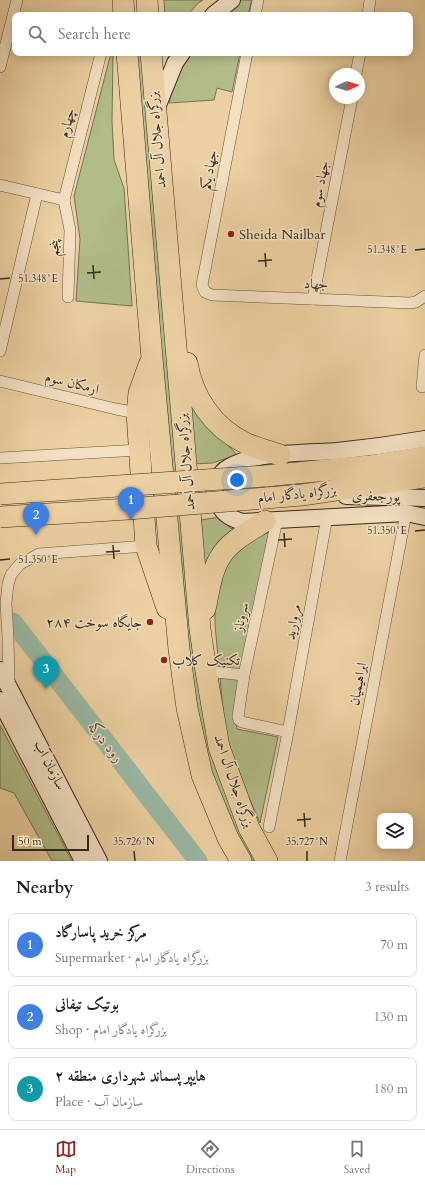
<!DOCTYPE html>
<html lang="en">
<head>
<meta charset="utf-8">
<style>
  body { margin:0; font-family:Cardo,Amiri,serif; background:#f6f6f6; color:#202124 }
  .controls { position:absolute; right:12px; bottom:12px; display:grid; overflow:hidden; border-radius:8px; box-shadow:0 2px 10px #0003 }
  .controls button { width:36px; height:36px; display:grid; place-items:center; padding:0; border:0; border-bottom:1px solid #e0e0e0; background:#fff; color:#202124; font:20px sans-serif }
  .compass { position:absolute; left:329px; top:68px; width:36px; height:36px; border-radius:50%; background:#fff; box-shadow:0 2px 10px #0003; rotate:86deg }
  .scale { position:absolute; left:12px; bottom:10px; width:77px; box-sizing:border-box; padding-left:4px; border:2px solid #332a1d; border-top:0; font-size:11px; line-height:14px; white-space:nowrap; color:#332a1d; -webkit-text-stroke:3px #f3e0c2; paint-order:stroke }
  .you { position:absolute; left:237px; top:480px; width:14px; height:14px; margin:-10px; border:3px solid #fff; border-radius:50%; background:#1a73e8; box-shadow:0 0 0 6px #1a73e833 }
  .badge { display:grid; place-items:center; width:26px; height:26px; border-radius:50%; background:#8f2418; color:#fff; font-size:13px; font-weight:700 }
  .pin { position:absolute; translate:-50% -33px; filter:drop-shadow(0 1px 2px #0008) }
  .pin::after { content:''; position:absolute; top:21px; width:14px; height:12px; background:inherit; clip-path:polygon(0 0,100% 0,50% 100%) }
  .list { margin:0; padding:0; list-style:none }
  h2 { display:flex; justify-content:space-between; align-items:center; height:52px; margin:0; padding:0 16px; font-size:17px }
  h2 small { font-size:13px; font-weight:400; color:#757577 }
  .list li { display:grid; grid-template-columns:26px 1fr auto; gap:12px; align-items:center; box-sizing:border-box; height:64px; margin:0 8px 8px; padding:0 8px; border:1px solid #e0e0e0; border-radius:8px }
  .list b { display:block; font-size:15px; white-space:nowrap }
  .list p { margin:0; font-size:13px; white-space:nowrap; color:#757577 }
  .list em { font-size:13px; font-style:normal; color:#757577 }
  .icon { flex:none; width:22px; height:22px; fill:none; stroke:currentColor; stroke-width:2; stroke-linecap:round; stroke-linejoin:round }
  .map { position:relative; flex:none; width:425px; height:861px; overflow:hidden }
  .search { position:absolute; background:#fff; box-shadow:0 2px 10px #0003; left:12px; right:12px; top:12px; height:44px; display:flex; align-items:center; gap:10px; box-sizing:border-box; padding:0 14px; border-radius:8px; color:#757577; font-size:15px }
  .sheet { height:268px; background:#fff }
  nav { display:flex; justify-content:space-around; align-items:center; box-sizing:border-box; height:56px; border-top:1px solid #e0e0e0; background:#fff; font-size:11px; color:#757577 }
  nav a { display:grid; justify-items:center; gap:2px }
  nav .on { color:#8f2418 }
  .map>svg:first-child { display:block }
  .green { fill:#b1bc89; stroke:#727353 }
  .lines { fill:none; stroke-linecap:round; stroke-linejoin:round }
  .river { stroke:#99b7a3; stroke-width:19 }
  .street-casing { stroke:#61543e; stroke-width:12 }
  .secondary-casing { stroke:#332a1d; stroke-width:18 }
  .highway-casing { stroke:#332a1d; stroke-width:22 }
  .street { stroke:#f3e0c2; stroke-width:11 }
  .secondary { stroke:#f3e0c2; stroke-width:16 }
  .highway { stroke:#ecd0a1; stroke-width:21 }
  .highway-bridge-casing { stroke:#332a1d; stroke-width:22; stroke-linecap:butt }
  .highway-bridge { stroke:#ecd0a1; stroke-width:21 }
  .ticks { fill:none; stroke:#332a1d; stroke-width:1.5 }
  .poi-dot { fill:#8f2418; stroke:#f3e0c2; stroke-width:1.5 }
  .labels { text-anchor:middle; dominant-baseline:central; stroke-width:3; stroke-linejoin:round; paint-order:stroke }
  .street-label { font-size:14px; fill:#332a1d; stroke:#f3e0c2 }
  .poi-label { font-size:14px; fill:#332a1d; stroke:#f3e0c2; text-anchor:start }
  .water-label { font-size:15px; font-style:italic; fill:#4c4d3e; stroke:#f3e0c2 }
  .ticks-label { font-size:10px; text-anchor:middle; fill:#332a1d; stroke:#f3e0c2; stroke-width:3; stroke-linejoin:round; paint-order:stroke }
</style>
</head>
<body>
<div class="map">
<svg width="425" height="861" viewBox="0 0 425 861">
  <rect width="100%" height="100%" fill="#ecd0a1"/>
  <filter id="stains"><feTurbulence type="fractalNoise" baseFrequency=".005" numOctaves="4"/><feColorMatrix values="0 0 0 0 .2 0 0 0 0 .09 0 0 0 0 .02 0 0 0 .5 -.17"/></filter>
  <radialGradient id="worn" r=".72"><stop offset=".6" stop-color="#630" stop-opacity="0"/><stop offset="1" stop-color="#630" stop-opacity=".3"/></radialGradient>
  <g class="green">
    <polygon points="164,0 203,0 198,3 188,15 165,15"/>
    <polygon points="239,0 252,0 248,15 219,15"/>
    <polygon points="111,53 113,53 112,121 114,160 124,188 132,306 76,301 80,239 74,196"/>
    <polygon points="137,53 145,53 193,643 256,861 248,861 220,800 203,748 188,645 170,453"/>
    <polygon points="190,53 240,53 232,92 217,88 214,100 169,103 174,83"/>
    <polygon points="188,385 228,445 237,455 212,463 194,464"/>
    <polygon points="220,517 230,528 243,532 204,591 201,520"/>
    <polygon points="269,532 234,713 237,729 278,737 260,823 231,757 225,731 215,625 215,588 222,566 246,542"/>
    <polygon points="0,725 72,861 52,861 14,793 0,788"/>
  </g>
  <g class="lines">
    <polyline class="river" points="13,622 198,861"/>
    <g class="street-casing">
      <g id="street">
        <polyline points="255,15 258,0"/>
        <polyline points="368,15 370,0"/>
        <polyline points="247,53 202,285 205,292 212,295 410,303 416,302 425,296"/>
        <polyline points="0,67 17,0"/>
        <polyline points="356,74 360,53"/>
        <polyline points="0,185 64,200"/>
        <polyline points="68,297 70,230 64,200 101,53"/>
        <polyline points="313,299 352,98"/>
        <polyline points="0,351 37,194"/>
        <polyline points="0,381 116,409 137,413"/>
        <polyline points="422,387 425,355"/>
        <polyline points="0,458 139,450"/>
        <polyline points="277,520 244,675 238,717 239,720 242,722 288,732"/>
        <polyline points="206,671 244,675"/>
        <polyline points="9,683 8,637 6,603 8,584 11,575 20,564 39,554 146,546"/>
        <polyline points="269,827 288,732 327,517"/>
        <polyline points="340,861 406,513"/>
      </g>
    </g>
    <g class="secondary-casing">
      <g id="secondary">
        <polyline points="213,15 232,0"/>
        <polyline points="156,110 175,63 182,53"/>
        <path d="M425,439C396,444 367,448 337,451C308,453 253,452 229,467C218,473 211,489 217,501C223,514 228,517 242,522L406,513L425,517"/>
        <polyline points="346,496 425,498"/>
        <polyline points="0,670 99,861"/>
        <polyline points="0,700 83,861"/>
      </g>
    </g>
    <g class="highway-casing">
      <g id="highway">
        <polyline points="123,0 124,15"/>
        <polyline points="147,0 148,15"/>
        <polyline points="127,53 152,358 179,649 187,708 202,775 228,838 241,861"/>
        <polyline points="151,53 200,629 206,671 219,747 249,828 267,861"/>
        <path d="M187,363C193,398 213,427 245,443C256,448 268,451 280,455"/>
        <polyline points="149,365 139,393 137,413 146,546 167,608"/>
        <polyline points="265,476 369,466 425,457"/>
        <polyline points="266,498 302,495 425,477"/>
        <path d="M205,609C209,592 211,571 221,556C230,541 250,531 265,521"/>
      </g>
    </g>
    <use href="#street" class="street"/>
    <use href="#secondary" class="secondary"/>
    <use href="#highway" class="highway"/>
    <g class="highway-bridge-casing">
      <g id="highway-bridge">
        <polyline points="0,494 265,476"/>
        <polyline points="0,517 128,509 266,498"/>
      </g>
    </g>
    <use href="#highway-bridge" class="highway-bridge"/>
  </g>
  <path class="ticks" d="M415,250L425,249M265,253L266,267M258,261L272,260M93,265L94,279M87,273L101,272M0,279L10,278M415,531L425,530M284,533L285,547M278,540L292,539M113,545L114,559M106,552L120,551M0,560L10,559M304,813L305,827M297,820L311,819M134,851L135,861M307,851V861"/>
  <g class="poi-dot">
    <circle cx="231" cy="234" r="4"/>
    <circle cx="150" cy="622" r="4"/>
    <circle cx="164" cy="660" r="4"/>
  </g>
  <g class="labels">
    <g class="street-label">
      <text transform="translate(67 123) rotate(-76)">چهارم</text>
      <text transform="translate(157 140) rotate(-95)">بزرگراه جلال آل احمد</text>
      <text transform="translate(209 170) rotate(-79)">جهاد یکم</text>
      <text transform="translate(320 184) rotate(-79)">جهاد سوم</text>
      <text transform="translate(54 248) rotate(-88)">پنجم</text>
      <text transform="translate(316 284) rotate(2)">جهاد</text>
      <text transform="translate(72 383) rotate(14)">ارمکان سوم</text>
      <text transform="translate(186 462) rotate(-95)">بزرگراه جلال آل احمد</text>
      <text transform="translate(297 494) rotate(-6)">بزرگراه یادگار امام</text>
      <text transform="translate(376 496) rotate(1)">پورجعفری</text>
      <text transform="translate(241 617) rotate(-78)">سروناز</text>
      <text transform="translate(293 622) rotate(-80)">مروارید</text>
      <text transform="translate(358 684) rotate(-79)">ابراهیمیان</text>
      <text transform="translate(50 765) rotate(63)">سازمان آب</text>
      <text transform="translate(234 781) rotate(71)">بزرگراه جلال آل احمد</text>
    </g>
    <g class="poi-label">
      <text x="239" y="234">Sheida Nailbar</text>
      <text x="142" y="622" text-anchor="end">جایگاه سوخت ۲۸۴</text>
      <text x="172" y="660">تکنیک کلاب</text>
    </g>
    <g class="water-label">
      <text transform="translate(106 742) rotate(52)">رود درکه</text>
    </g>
  </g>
  <g class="ticks-label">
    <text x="387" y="253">51.348°E</text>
    <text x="38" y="282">51.348°E</text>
    <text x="387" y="534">51.350°E</text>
    <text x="38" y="563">51.350°E</text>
    <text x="134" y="845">35.726°N</text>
    <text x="307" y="845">35.727°N</text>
  </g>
  <rect width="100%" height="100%" filter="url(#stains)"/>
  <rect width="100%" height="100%" fill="url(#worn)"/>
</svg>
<div class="controls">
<button><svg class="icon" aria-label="layers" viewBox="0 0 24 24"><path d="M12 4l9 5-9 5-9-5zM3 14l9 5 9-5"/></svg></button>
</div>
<svg class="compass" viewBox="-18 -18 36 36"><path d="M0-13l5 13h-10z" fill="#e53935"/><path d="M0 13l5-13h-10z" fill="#757577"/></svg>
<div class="scale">50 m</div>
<div class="you"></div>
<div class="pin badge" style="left:131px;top:520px;background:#3f7fe0">1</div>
<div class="pin badge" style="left:36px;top:535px;background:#3f7fe0">2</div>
<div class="pin badge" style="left:46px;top:689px;background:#0f9aa8">3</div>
<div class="search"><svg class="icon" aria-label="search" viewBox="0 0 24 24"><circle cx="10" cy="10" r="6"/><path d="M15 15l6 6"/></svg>Search here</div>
</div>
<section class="sheet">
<h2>Nearby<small>3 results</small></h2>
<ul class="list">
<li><span class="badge" style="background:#3f7fe0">1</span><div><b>مرکز خرید پاسارگاد</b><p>Supermarket · بزرگراه یادگار امام</p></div><em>70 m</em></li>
<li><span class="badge" style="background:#3f7fe0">2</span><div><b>بوتیک تیفانی</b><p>Shop · بزرگراه یادگار امام</p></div><em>130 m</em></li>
<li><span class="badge" style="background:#0f9aa8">3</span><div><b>هایپر پسماند شهرداری منطقه ۲</b><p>Place · سازمان آب</p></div><em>180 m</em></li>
</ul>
</section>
<nav>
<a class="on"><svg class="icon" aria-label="map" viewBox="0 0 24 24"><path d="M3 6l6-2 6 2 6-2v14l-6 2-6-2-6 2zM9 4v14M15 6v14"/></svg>Map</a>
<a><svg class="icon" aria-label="directions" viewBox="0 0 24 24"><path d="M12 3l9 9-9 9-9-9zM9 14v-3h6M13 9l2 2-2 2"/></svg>Directions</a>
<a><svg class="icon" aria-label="saved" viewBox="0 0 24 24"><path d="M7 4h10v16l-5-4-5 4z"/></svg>Saved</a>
</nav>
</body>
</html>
